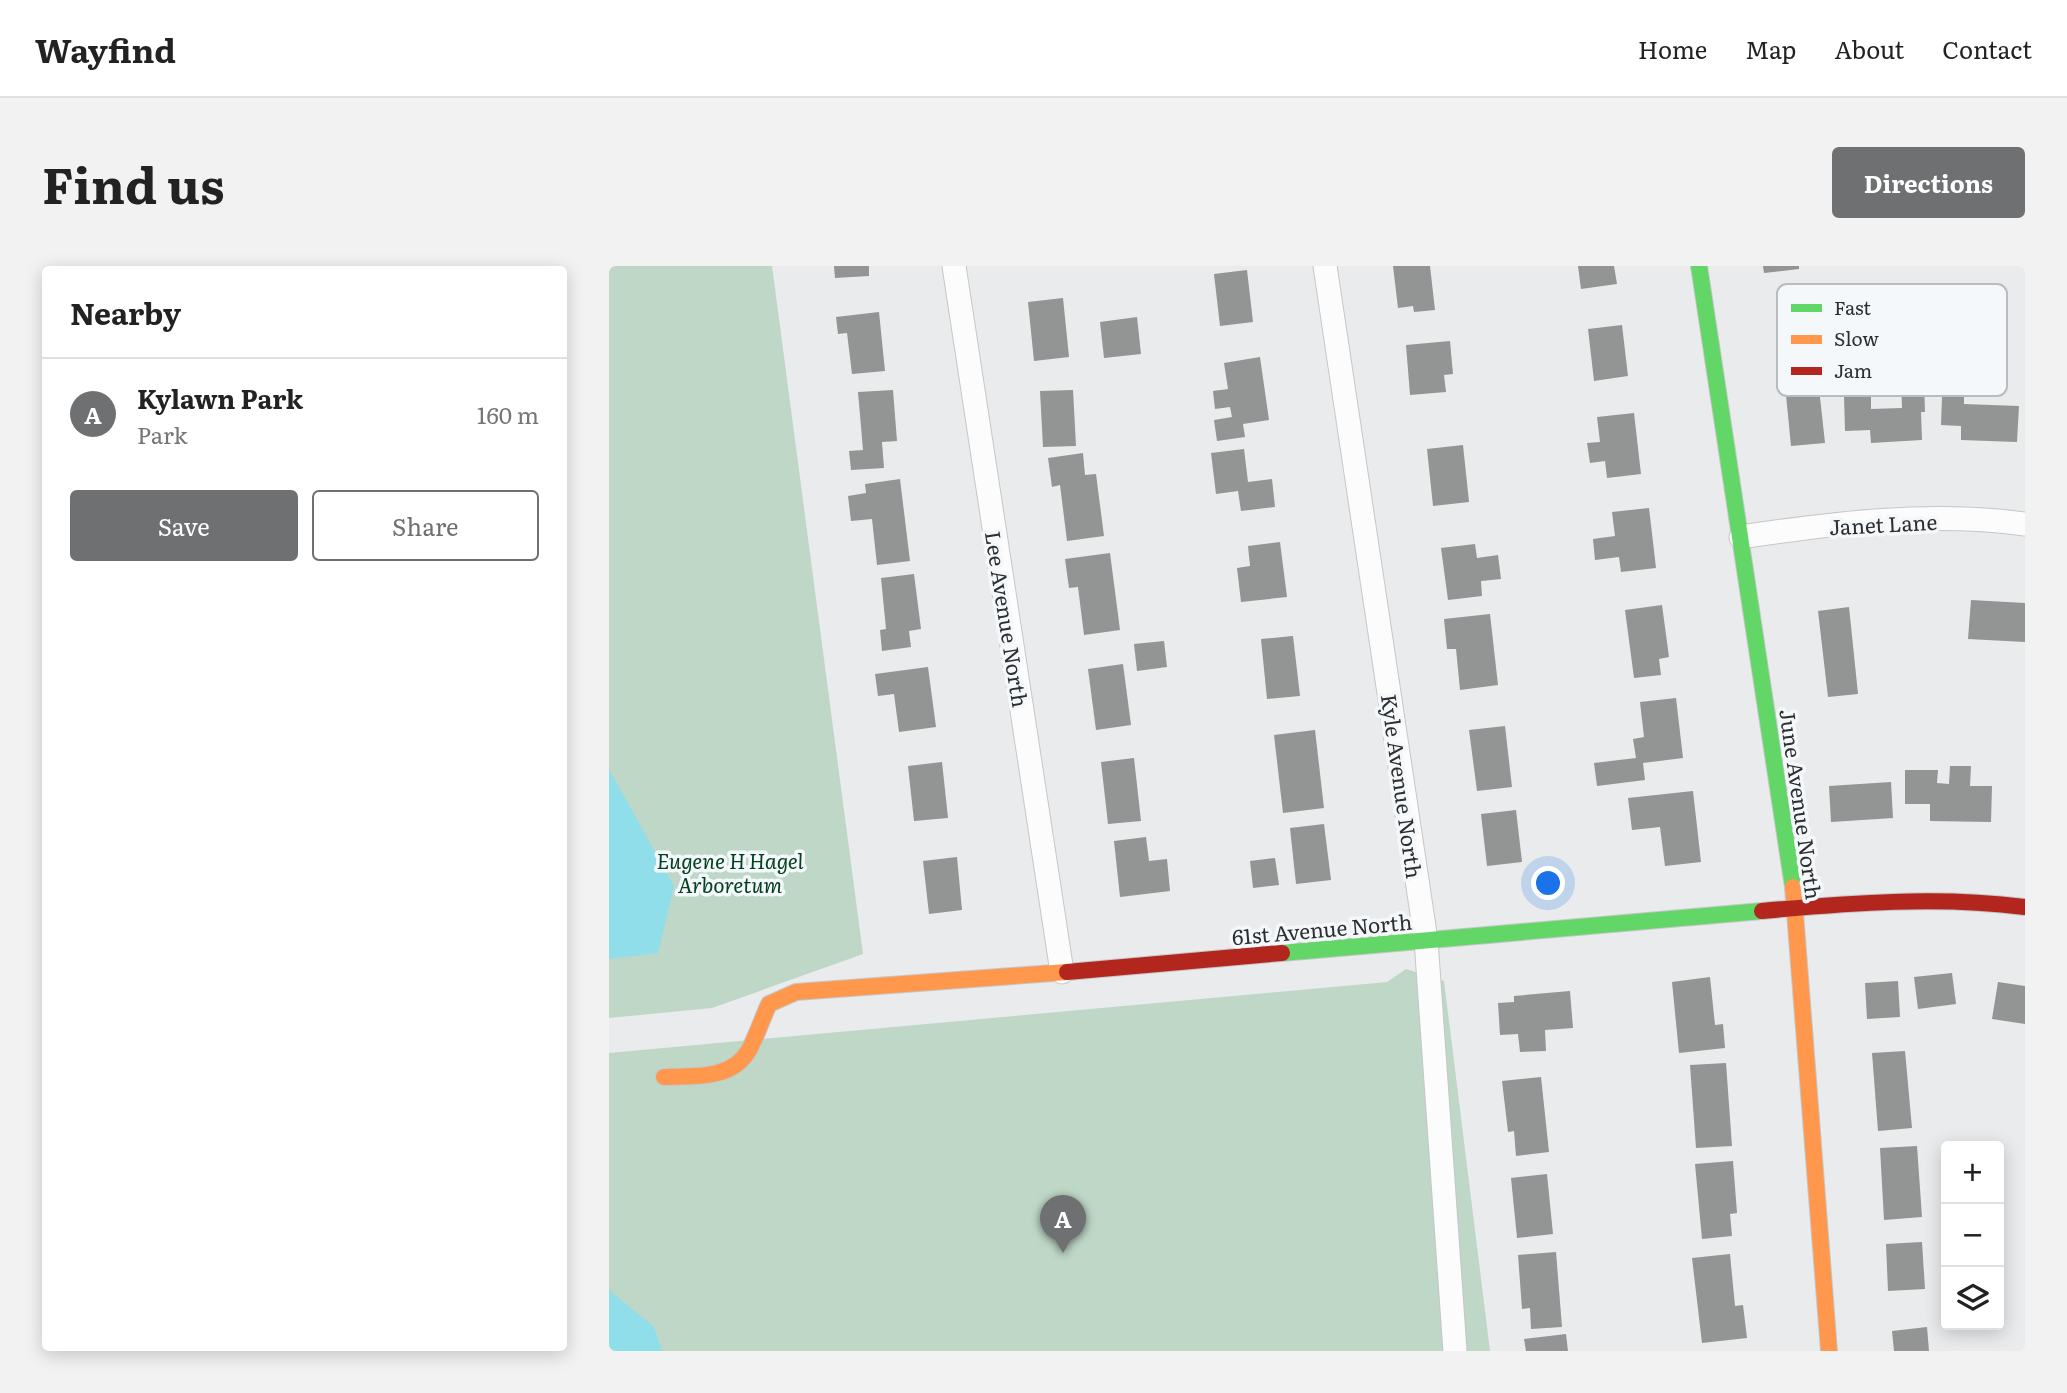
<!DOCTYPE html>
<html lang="en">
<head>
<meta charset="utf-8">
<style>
  body { margin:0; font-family:Literata,serif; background:#f2f2f2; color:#222 }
  .controls { position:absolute; right:21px; bottom:21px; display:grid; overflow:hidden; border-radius:7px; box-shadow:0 4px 18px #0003 }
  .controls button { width:63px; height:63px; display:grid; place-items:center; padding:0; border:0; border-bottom:2px solid #e0e0e0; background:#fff; color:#222; font:35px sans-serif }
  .you { position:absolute; left:940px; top:618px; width:24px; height:24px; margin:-18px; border:5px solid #fff; border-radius:50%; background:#1a73e8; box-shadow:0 0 0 10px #1a73e833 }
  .badge { display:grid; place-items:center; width:46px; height:46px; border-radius:50%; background:#6f7071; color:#fff; font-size:23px; font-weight:700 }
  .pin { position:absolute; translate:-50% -58px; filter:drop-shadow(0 2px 4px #0008) }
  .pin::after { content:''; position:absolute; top:37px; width:24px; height:21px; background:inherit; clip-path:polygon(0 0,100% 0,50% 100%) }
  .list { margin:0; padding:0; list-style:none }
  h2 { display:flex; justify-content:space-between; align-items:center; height:91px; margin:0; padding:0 28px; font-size:30px }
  h2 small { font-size:23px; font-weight:400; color:#767676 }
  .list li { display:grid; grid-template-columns:46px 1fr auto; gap:21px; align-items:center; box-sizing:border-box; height:112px; padding:0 28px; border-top:2px solid #e0e0e0 }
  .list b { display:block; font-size:26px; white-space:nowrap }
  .list p { margin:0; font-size:23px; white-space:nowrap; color:#767676 }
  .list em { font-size:23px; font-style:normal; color:#767676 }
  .actions { display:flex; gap:14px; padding:21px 28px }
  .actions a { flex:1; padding:16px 0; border:2px solid #6f7071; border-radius:7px; text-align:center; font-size:24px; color:#6f7071 }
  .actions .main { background:#6f7071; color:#fff }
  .icon { flex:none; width:38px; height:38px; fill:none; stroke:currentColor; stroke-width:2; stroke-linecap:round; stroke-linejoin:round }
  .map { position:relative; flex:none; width:1416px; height:1085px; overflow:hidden; border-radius:7px }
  header { display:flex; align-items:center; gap:42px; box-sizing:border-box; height:98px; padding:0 35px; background:#fff; border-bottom:2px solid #e0e0e0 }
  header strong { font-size:33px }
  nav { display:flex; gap:38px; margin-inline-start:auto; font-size:24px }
  .intro { display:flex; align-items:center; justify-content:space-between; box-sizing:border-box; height:168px; padding:0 42px }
  h1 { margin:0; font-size:49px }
  .button { padding:18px 32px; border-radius:7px; background:#6f7071; color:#fff; font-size:24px; font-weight:700 }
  main { display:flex; gap:42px; padding:0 42px }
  aside { flex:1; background:#fff; border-radius:7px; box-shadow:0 4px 18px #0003 }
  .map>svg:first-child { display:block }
  .green { fill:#bed7c6 }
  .water { fill:#90deea }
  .building { fill:#939494 }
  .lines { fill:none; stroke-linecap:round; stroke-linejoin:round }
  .street-casing { stroke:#c6c7c8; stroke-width:25 }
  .fast-casing { stroke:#c6c7c8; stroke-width:18 }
  .slow-casing { stroke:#c6c7c8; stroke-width:18 }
  .jam-casing { stroke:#c6c7c8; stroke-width:18 }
  .street { stroke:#fcfcfc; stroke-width:23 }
  .fast { stroke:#63d668; stroke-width:16 }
  .slow { stroke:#ff974d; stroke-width:16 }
  .jam { stroke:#b3261e; stroke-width:16 }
  .labels { text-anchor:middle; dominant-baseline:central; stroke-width:7; stroke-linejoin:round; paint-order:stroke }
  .street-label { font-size:21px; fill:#2d2e2f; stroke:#f5f8fb }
  .park-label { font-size:21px; font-style:italic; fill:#044121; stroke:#f5f8fb }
  .key { fill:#f5f8fb; stroke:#b9bbbe; stroke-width:2 }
  .key-label { font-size:19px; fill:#2d2e2f }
</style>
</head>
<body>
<header>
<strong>Wayfind</strong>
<nav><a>Home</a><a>Map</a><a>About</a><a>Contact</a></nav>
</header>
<div class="intro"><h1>Find us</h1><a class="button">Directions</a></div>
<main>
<aside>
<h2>Nearby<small></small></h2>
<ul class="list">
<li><span class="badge">A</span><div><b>Kylawn Park</b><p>Park</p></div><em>160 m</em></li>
</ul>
<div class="actions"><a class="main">Save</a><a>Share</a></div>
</aside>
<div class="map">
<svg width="1416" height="1085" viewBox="0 0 1416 1085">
  <rect width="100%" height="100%" fill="#e9ebec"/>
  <g class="green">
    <polygon points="0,0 163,0 254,688 103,742 0,752"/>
    <polygon points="797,703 835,715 881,1085 0,1085 0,787 778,716"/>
  </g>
  <g class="water">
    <polygon points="0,503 65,620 49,687 0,693"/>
    <polygon points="0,1024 45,1061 53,1085 0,1085"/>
  </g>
  <g class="building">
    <polygon points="225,0 260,0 260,10 226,12"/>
    <polygon points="784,0 821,0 826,44 805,46 804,40 789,42"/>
    <polygon points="969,0 1005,0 1008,18 972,23"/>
    <polygon points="1154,0 1190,0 1190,3 1155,7"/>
    <polygon points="638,4 644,56 611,60 605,8"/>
    <polygon points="454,32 460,91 425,95 419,36"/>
    <polygon points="270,46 276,105 243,108 238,67 229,68 227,51"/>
    <polygon points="528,51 532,88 495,92 491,56"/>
    <polygon points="1013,59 1019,110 985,115 979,63"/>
    <polygon points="841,75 844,108 835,109 837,126 801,129 797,79"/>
    <polygon points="1206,85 1216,177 1182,180 1173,88"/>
    <polygon points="651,91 660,154 634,158 636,171 608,175 605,154 623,151 621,141 606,143 604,125 619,123 615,97"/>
    <polygon points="1315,114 1316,146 1312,146 1313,174 1262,177 1261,164 1236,165 1235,130 1262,129 1262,143 1293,142 1292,115"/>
    <polygon points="284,124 288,175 273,176 275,202 242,204 240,185 254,184 249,126"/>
    <polygon points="464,124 467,180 434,181 431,125"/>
    <polygon points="1333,130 1355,131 1355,138 1410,140 1408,176 1352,174 1352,160 1332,159"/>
    <polygon points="1025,147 1032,208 998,212 996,195 981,197 978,177 991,176 988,151"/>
    <polygon points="854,179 860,236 824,240 818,183"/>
    <polygon points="635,183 639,216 663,213 666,241 632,245 629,225 607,228 602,187"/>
    <polygon points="474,187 476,209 487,208 495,270 458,275 451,219 443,221 439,192"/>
    <polygon points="291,213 301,295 268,299 263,253 242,255 239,230 257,227 256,218"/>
    <polygon points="1040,242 1047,302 1012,306 1010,291 986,294 984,273 1006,270 1003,246"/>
    <polygon points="671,276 678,331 632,336 628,302 641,300 639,280"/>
    <polygon points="866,278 868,292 889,289 892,313 872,315 873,330 839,334 832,282"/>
    <polygon points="501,287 511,364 475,369 469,321 460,322 456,293"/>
    <polygon points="305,308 312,363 300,365 302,381 273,385 271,364 277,363 272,312"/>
    <polygon points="1362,334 1416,337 1416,376 1359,373"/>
    <polygon points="1053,339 1060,391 1050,393 1052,409 1025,412 1016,344"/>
    <polygon points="1240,341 1249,428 1219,431 1209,345"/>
    <polygon points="881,348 889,419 851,424 847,383 838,383 835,353"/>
    <polygon points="684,370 691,430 658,433 652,373"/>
    <polygon points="555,375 558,401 528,405 525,378"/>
    <polygon points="514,398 522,459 487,464 479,403"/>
    <polygon points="319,401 327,461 290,466 285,428 269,430 266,408"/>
    <polygon points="1067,432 1074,492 1034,497 1036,514 988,520 985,497 1027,492 1024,473 1035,471 1031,436"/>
    <polygon points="896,460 903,521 868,525 860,464"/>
    <polygon points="706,464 715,542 674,547 665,469"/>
    <polygon points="525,492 532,555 499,558 492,496"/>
    <polygon points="333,496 339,552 305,555 299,500"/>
    <polygon points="1341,500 1362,500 1361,520 1383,520 1382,556 1321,555 1321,538 1296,538 1296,504 1329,504 1328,517 1340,518"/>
    <polygon points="1282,516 1284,552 1222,556 1220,520"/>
    <polygon points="1084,525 1092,596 1056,600 1051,561 1023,564 1019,532"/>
    <polygon points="907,544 913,596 878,600 872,548"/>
    <polygon points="715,558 722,614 687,618 681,562"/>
    <polygon points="537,571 540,595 558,593 561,625 511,631 505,575"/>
    <polygon points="348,591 353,644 320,648 314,595"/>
    <polygon points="666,592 670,619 644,622 641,595"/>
    <polygon points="1343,707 1347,738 1309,743 1305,711"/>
    <polygon points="1101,711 1106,759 1114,758 1116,782 1070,787 1063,716"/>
    <polygon points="1289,715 1291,751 1258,753 1256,717"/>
    <polygon points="1389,716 1416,720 1416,758 1383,753"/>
    <polygon points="961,725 964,762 936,764 937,785 911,786 909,768 891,769 889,737 905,736 905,730"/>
    <polygon points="1296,785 1303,862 1269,865 1263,787"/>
    <polygon points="1117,797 1123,880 1087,882 1081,799"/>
    <polygon points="932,811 940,886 907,890 905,865 899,866 893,815"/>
    <polygon points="1308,880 1313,951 1275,954 1271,882"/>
    <polygon points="1124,895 1128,947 1121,948 1123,970 1093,973 1086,898"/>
    <polygon points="938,908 944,968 908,972 902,912"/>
    <polygon points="1313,976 1316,1023 1279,1025 1277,978"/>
    <polygon points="947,986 953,1061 922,1063 921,1042 913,1043 909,989"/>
    <polygon points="1121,988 1126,1040 1134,1039 1138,1072 1093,1077 1083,992"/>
    <polygon points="1318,1061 1320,1085 1285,1085 1283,1065"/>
    <polygon points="957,1068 959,1085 917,1085 915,1073"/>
  </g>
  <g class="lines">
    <g class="street-casing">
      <g id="street">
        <polyline points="345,0 453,706"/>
        <polyline points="716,0 817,674 846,1085"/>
        <path d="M1132,271C1226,257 1321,245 1416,258"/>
      </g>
    </g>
    <g class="fast-casing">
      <g id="fast">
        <polyline points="1090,0 1184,621"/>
        <polyline points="673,687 1153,645"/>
      </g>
    </g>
    <g class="slow-casing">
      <g id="slow">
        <polyline points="1184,621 1220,1085"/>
        <path d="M55,811C85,810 123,814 140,784C148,769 153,753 160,738L187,726L458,706"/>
      </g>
    </g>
    <g class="jam-casing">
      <g id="jam">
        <path d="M1153,645C1241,637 1328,630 1416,641"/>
        <polyline points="458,706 673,687"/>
      </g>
    </g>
    <use href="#street" class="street"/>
    <use href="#fast" class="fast"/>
    <use href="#slow" class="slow"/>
    <use href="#jam" class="jam"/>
  </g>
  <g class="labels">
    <g class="street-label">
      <text transform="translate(1274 257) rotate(-3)">Janet Lane</text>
      <text transform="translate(399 353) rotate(81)">Lee Avenue North</text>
      <text transform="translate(794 520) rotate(82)">Kyle Avenue North</text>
      <text transform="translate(1193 538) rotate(82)">June Avenue North</text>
      <text transform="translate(713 662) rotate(-5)">61st Avenue North</text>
    </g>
    <g class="park-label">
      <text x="121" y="593">Eugene H Hagel<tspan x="121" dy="24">Arboretum</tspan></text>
    </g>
  </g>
  <rect x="1168" y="18" width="230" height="112" rx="10" class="key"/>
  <rect x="1182" y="38" width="31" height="8" fill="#63d668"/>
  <rect x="1182" y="69" width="31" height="9" fill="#ff974d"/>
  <rect x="1182" y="101" width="31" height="8" fill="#b3261e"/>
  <g class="key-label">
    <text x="1225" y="49">Fast</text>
    <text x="1225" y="80">Slow</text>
    <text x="1225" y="112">Jam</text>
  </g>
</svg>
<div class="controls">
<button>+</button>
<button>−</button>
<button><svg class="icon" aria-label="layers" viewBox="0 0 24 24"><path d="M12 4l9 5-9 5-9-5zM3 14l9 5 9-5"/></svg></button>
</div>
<div class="you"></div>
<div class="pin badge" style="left:454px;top:987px">A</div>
</div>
</main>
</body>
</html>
